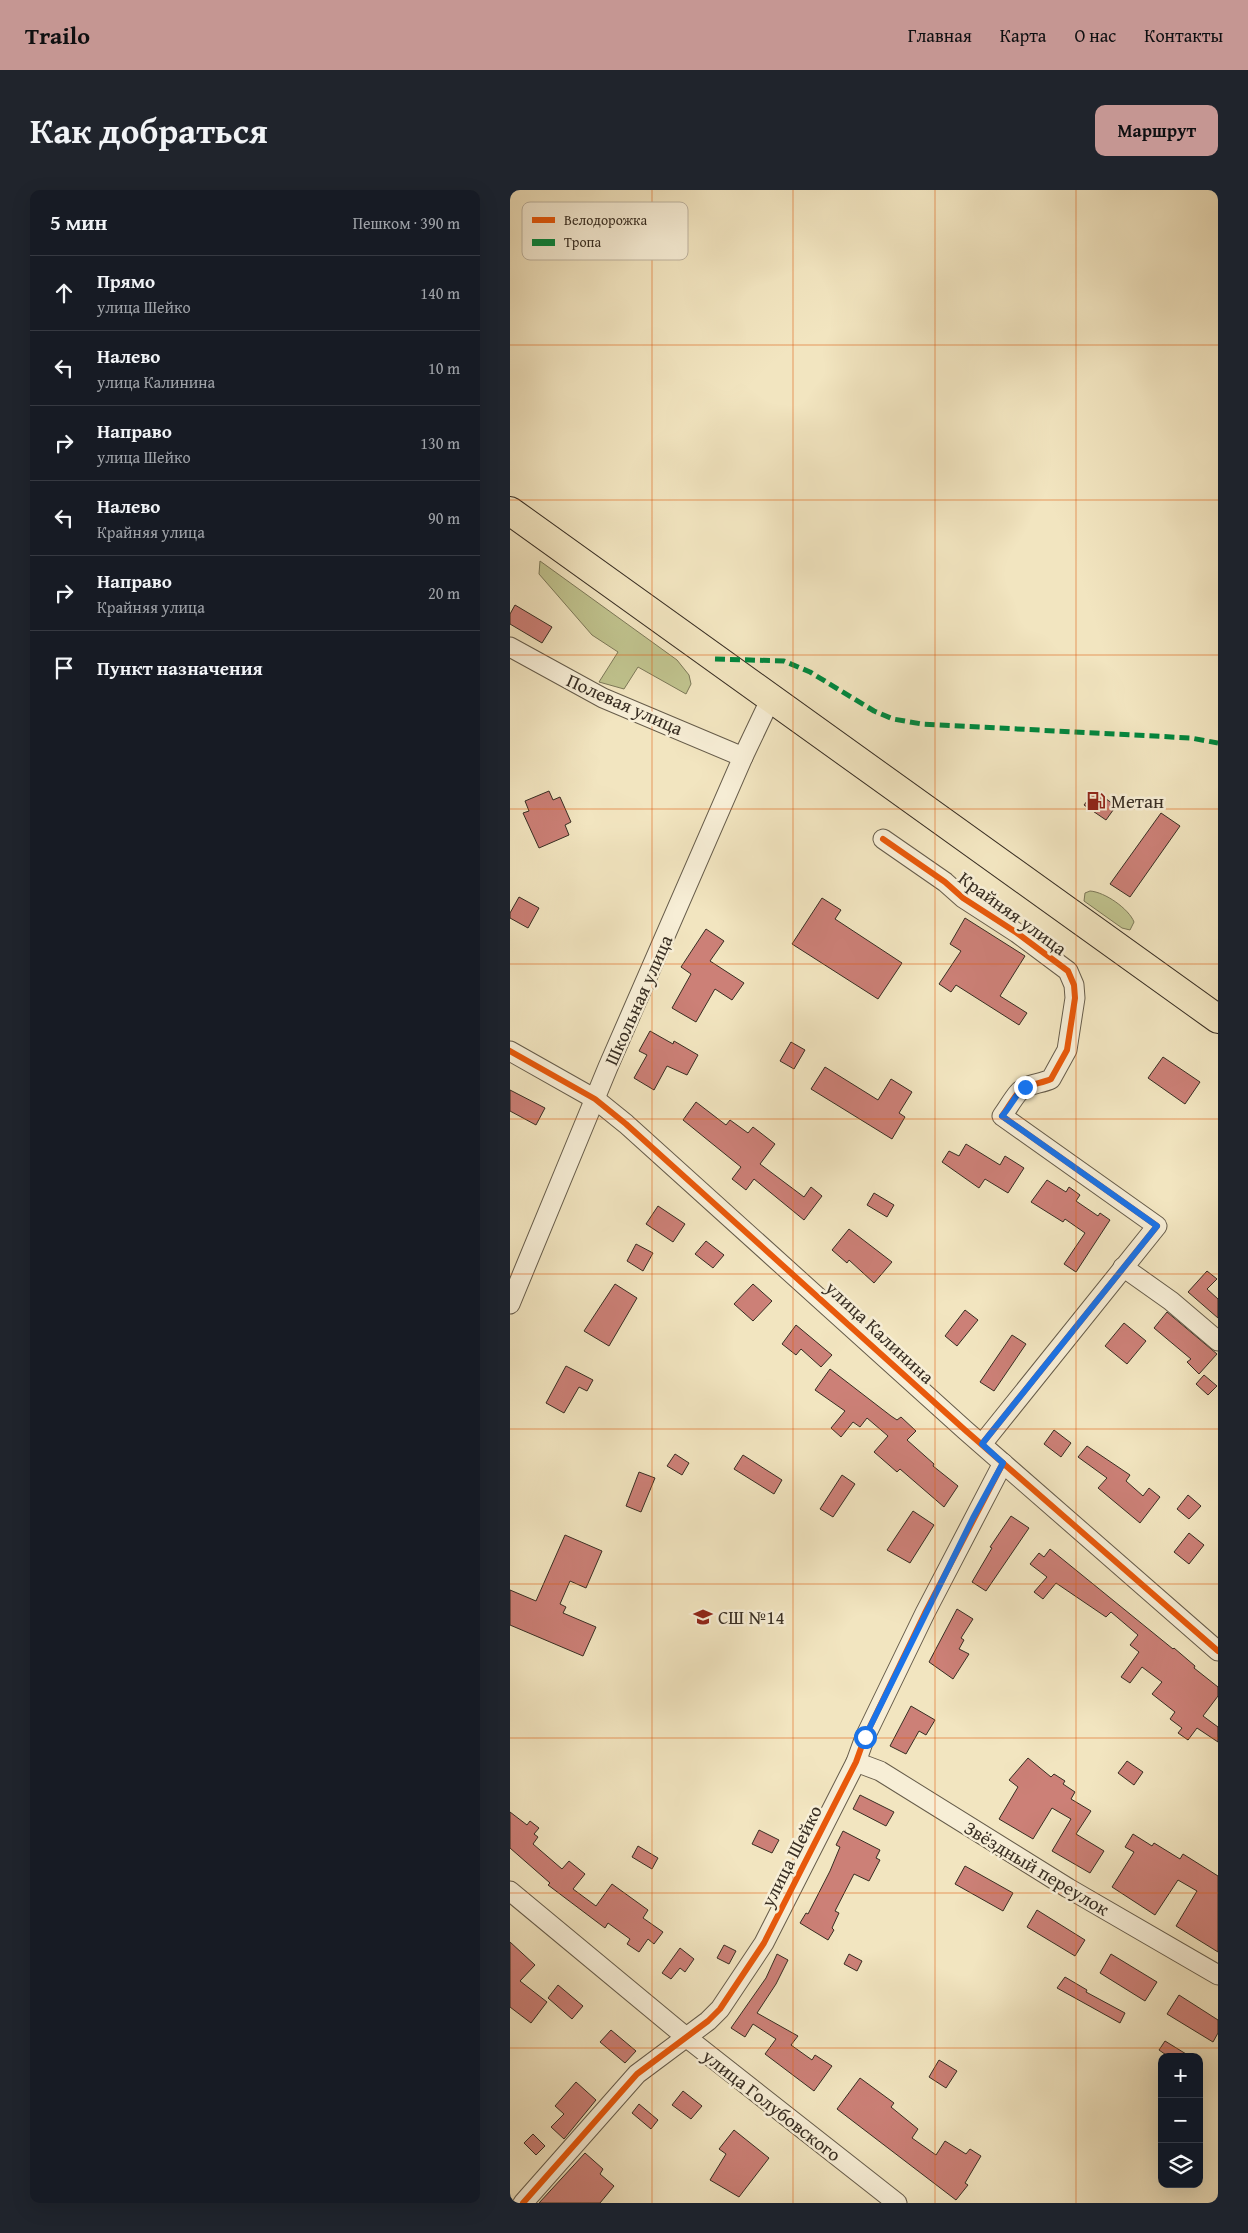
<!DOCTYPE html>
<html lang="ru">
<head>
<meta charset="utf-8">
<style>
  body { margin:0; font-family:"Gentium Book Plus",serif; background:#20242c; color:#f1f3f6 }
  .controls { position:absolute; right:15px; bottom:15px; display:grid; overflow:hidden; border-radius:10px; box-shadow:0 5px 20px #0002 }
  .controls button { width:45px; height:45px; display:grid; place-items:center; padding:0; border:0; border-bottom:1px solid #363941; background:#171b24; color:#f1f3f6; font:25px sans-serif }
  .stop { position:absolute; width:15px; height:15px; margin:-11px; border:4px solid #1a73e8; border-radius:50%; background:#fff }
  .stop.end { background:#1a73e8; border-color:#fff; box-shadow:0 1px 5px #0008 }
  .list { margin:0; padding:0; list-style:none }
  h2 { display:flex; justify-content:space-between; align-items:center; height:65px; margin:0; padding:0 20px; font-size:21px }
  h2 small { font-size:16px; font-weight:400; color:#9ea1a6 }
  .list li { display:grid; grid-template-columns:32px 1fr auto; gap:15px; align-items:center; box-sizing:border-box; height:75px; padding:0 20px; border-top:1px solid #363941 }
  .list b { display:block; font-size:19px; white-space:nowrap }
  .list p { margin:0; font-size:16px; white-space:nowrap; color:#9ea1a6 }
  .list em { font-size:16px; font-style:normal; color:#9ea1a6 }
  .icon { flex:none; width:28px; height:28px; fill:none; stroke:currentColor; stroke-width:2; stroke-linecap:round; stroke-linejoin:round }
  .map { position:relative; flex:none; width:708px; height:2013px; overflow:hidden; border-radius:10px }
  header { display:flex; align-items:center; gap:30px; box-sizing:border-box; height:70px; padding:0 25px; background:#c59692; color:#111 }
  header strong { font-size:24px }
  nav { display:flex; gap:28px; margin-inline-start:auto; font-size:18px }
  .intro { display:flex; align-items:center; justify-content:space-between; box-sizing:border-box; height:120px; padding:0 30px }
  h1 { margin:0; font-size:35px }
  .button { padding:12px 22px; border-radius:10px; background:#c59692; color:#111; font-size:18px; font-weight:700 }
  main { display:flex; gap:30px; padding:0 30px }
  aside { flex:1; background:#171b24; border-radius:10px; box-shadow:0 5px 20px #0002 }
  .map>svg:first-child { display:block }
  .green { fill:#c0c38e; stroke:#7c7858 }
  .building { fill:#cc8077; stroke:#382e23 }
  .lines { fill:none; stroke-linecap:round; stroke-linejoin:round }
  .minor-casing { stroke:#665c4a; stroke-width:21 }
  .highway-casing { stroke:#382e23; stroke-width:30 }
  .minor { stroke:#f7eed6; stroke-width:19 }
  .highway { stroke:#f2e5c0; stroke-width:28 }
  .quiet { stroke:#00873e; stroke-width:5; stroke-dasharray:10 5; stroke-linecap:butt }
  .cycleway-casing { stroke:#f7eed6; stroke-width:9 }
  .cycleway { stroke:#e8590c; stroke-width:6 }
  .route { stroke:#1a73e8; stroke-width:6 }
  .grid { fill:none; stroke:#df570d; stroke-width:1; stroke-opacity:0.55 }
  .labels { text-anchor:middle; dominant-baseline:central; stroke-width:5; stroke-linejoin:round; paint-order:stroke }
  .street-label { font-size:19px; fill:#382e23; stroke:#f7eed6 }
  .poi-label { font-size:19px; fill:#382e23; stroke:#f7eed6; text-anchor:start }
  .key { fill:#f7eed6; stroke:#beb4a0; stroke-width:1 }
  .key-label { font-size:14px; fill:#382e23 }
</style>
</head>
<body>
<header>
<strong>Trailo</strong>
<nav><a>Главная</a><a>Карта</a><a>О нас</a><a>Контакты</a></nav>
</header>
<div class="intro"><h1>Как добраться</h1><a class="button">Маршрут</a></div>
<main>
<aside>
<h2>5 мин<small>Пешком · 390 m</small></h2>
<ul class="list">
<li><svg class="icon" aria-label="ahead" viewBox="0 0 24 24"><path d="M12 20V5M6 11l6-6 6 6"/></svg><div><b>Прямо</b><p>улица Шейко</p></div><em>140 m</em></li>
<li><svg class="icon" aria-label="left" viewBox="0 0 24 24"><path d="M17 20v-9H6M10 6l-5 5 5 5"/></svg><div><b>Налево</b><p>улица Калинина</p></div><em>10 m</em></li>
<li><svg class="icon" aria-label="right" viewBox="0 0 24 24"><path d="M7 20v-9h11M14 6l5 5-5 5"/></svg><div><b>Направо</b><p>улица Шейко</p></div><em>130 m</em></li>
<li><svg class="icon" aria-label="left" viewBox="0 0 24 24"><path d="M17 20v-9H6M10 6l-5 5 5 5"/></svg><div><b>Налево</b><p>Крайняя улица</p></div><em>90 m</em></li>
<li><svg class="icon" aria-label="right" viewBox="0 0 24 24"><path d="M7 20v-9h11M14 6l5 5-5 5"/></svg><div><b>Направо</b><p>Крайняя улица</p></div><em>20 m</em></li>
<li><svg class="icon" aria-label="arrive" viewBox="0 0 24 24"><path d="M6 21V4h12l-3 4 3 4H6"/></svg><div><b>Пункт назначения</b></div></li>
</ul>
</aside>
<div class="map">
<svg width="708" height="2013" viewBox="0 0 708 2013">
  <rect width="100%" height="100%" fill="#f2e5c0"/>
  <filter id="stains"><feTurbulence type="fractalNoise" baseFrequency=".004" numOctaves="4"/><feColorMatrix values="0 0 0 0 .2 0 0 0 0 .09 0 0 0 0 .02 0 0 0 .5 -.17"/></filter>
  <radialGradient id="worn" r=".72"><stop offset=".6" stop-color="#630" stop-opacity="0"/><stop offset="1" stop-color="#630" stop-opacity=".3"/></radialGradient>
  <g class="green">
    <polygon points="30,371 167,470 179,485 181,494 176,504 128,477 114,499 89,492 108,462 82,445 29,384"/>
    <path d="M580,701C595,702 619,719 624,732L620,740L612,738L574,711L575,703Z"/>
  </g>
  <g class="building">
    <polygon points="5,415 42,437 32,453 0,434 0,424"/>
    <polygon points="39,601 43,610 50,607 61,632 55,635 59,645 29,658 13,623 19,621 15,611"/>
    <polygon points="585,601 606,616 596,630 574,615"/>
    <polygon points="651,623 670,636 620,707 600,694"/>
    <polygon points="9,707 29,718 18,738 0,728 0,723"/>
    <polygon points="312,708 331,720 325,729 392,773 368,809 282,754"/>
    <polygon points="455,728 515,766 490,806 517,823 509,835 446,795 441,802 429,794 451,761 440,754"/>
    <polygon points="196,739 214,751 200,771 234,793 222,810 205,799 186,832 162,818 181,784 171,777"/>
    <polygon points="140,841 163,854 164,851 188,865 177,885 157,876 144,900 124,888 137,865 129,861"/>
    <polygon points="281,852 295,860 284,879 270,871"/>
    <polygon points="653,867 690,892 675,914 638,888"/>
    <polygon points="315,877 368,910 381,889 402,902 389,923 395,927 382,949 301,899"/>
    <polygon points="0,900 35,918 26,935 0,921"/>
    <polygon points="186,912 216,935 220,930 238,943 243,937 265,954 250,974 294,1007 301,997 312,1006 294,1030 244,989 236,1000 222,989 231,977 173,930"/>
    <polygon points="456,954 490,975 495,966 514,978 498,1003 475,989 469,998 432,972 439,961 449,966"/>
    <polygon points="537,990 556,1002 559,997 570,1005 566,1011 588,1026 590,1023 600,1030 566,1082 554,1074 575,1043 555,1029 553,1032 521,1012"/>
    <polygon points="364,1003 384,1015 377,1027 357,1015"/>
    <polygon points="148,1016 175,1034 163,1052 136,1034"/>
    <polygon points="339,1039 382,1072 364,1093 339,1070 337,1073 322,1060"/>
    <polygon points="196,1051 214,1065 203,1078 185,1064"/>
    <polygon points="126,1054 143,1063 133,1081 117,1071"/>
    <polygon points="697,1081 707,1089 697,1099 708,1109 708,1128 678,1102"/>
    <polygon points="105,1094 127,1108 99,1156 74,1141"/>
    <polygon points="243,1094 262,1111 243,1131 224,1114"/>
    <polygon points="455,1120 468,1130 447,1156 435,1146"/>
    <polygon points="657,1122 707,1164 689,1184 677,1172 681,1169 644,1138"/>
    <polygon points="614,1133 636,1151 617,1174 595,1156"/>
    <polygon points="286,1135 322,1165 311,1177 291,1159 286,1165 272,1154"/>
    <polygon points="502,1145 516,1154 484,1201 470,1192"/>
    <polygon points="56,1176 83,1190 77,1201 69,1197 54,1223 36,1213"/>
    <polygon points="320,1179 381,1226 387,1230 391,1227 406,1241 397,1250 424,1274 423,1276 448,1296 434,1317 390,1279 387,1282 364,1262 378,1246 357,1228 350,1237 343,1232 331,1247 321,1238 335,1221 305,1200"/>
    <polygon points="694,1185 707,1196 698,1205 686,1194"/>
    <polygon points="544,1240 561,1253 551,1267 534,1254"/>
    <polygon points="577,1256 620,1285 616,1291 633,1306 639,1298 650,1307 630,1333 588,1298 597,1288 568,1267"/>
    <polygon points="165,1264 179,1273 172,1285 157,1276"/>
    <polygon points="233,1265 272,1290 264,1304 224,1279"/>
    <polygon points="129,1282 145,1288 131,1322 116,1316"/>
    <polygon points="332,1285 345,1294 323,1327 310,1319"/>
    <polygon points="678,1305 691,1316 679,1329 667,1319"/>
    <polygon points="403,1321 424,1335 400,1373 377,1360"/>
    <polygon points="501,1326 519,1338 476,1401 462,1392 482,1358 480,1357"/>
    <polygon points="679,1343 694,1355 679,1374 664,1362"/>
    <polygon points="55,1345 92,1361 76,1398 60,1391 50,1414 56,1417 53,1423 86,1437 73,1466 0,1435 0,1400 26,1411"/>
    <polygon points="540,1359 663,1459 664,1458 685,1476 684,1478 708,1497 708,1506 693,1526 708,1537 708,1552 687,1538 678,1550 668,1543 672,1538 660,1529 665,1522 642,1504 652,1492 632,1477 620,1493 611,1487 629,1462 620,1455 628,1445 601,1422 596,1427 546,1393 533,1409 524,1402 537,1387 520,1374 529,1363 534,1367"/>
    <polygon points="447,1419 463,1429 451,1448 454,1450 449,1459 459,1464 443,1489 419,1472"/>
    <polygon points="401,1516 425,1530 416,1545 409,1541 396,1564 380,1556"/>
    <polygon points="518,1568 541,1587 544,1584 555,1591 553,1594 565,1602 561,1609 581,1621 566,1644 594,1661 580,1683 542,1661 561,1629 542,1618 523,1649 489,1629 508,1597 499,1590"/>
    <polygon points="617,1571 633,1582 624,1595 608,1583"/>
    <polygon points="350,1605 384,1622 376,1636 343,1619"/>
    <polygon points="0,1622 17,1635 20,1631 29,1638 24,1644 28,1647 23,1654 52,1679 59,1671 75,1684 63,1699 86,1716 102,1694 138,1720 133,1728 153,1742 144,1754 138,1749 129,1762 117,1754 120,1749 98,1733 95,1738 38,1695 40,1693 0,1658"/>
    <polygon points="249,1640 269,1650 262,1663 242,1654"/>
    <polygon points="333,1641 370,1660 366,1668 370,1670 359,1691 344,1684 325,1721 329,1723 322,1738 324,1740 318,1750 290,1733 296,1723 298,1724 320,1681 330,1657 326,1655"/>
    <polygon points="623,1644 642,1656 644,1653 670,1669 673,1664 708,1686 708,1762 666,1736 687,1701 668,1690 645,1725 602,1697 624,1662 615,1657"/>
    <polygon points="128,1656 148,1668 142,1679 122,1667"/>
    <polygon points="455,1676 503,1703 493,1721 445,1694"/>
    <polygon points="527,1720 575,1750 565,1766 517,1737"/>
    <polygon points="0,1752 25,1775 10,1791 37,1812 21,1833 0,1817"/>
    <polygon points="214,1755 226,1761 219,1774 207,1768"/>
    <polygon points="170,1758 184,1769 175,1782 170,1778 161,1789 152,1783"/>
    <polygon points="267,1764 278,1770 266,1794 247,1823 288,1846 281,1855 302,1870 305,1865 322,1876 304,1901 255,1864 266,1849 243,1834 235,1847 221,1838 256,1788"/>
    <polygon points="339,1764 352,1771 347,1781 334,1774"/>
    <polygon points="601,1764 647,1792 635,1811 590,1783"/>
    <polygon points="555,1787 577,1800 576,1802 615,1823 610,1833 547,1798"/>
    <polygon points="48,1795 73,1816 62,1829 38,1808"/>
    <polygon points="669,1805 708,1830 708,1843 703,1852 657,1824"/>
    <polygon points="101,1840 126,1861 115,1873 90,1852"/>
    <polygon points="655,1851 681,1867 659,1867 649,1860"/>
    <polygon points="429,1870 447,1881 436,1898 419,1887"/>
    <polygon points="350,1888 384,1913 381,1917 408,1939 402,1948 426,1965 435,1951 456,1964 460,1959 471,1966 455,1993 458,1995 446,2010 327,1919"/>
    <polygon points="66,1892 86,1910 54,1949 41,1937 54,1924 45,1916"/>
    <polygon points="173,1901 192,1916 181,1929 162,1915"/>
    <polygon points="129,1914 148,1930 141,1939 122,1923"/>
    <polygon points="224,1940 259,1968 229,2007 200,1990 216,1964 209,1959"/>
    <polygon points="23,1944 35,1956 26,1965 14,1953"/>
    <polygon points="75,1963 93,1979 90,1984 104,1996 90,2013 29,2013"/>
  </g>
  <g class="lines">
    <g class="minor-casing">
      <g id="minor">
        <polyline points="0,457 93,508 233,567"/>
        <path d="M373,649L435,692L453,708L507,743L558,781L564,795L565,808L557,860L541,889C531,894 515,894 508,903C502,910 498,918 492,926L647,1036L472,1254"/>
        <polyline points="0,861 85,909 116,934 455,1240 708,1461"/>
        <polyline points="613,1077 661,1111 708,1151"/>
        <polyline points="0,1114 98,877 233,567 261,508"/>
        <polyline points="346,1572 370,1581 558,1698 708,1785"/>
        <polyline points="0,1701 176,1847 387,2013"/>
        <polyline points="13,2013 127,1884 198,1831 210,1819 254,1753 346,1572 355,1547 415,1423 493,1273"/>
      </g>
    </g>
    <g class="highway-casing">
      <polyline id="highway" points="0,321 708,829"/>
    </g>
    <use href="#minor" class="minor"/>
    <use href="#highway" class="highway"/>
    <polyline class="quiet" points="205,469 274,471 300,482 364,521 383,529 412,534 681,548 708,553"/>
    <g class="cycleway-casing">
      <g id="cycleway">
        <path d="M373,649L435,692L453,708L507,743L558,781L564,795L565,808L557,860L541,889C531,894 515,894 508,903C502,910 498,918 492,926L647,1036L472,1254"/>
        <polyline points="0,861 85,909 116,934 455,1240 708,1461"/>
        <polyline points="13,2013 127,1884 198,1831 210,1819 254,1753 346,1572 355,1547 415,1423 493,1273"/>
      </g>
    </g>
    <use href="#cycleway" class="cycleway"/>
  </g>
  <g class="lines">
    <path class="route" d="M355,1547L463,1328L493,1273L472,1254L647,1036L492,926C501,916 505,905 515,897"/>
  </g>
  <path class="grid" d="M142,0V2013M283,0V2013M425,0V2013M566,0V2013M0,155H708M0,310H708M0,465H708M0,619H708M0,774H708M0,929H708M0,1084H708M0,1239H708M0,1394H708M0,1548H708M0,1703H708M0,1858H708"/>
  <defs>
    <g id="fuel-bare" transform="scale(1.5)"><path d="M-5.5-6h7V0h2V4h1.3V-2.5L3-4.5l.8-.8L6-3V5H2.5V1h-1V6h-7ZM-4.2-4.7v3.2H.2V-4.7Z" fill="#8f2418" stroke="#f7eed6" stroke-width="2.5" paint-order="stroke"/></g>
    <g id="school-bare" transform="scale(1.5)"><path d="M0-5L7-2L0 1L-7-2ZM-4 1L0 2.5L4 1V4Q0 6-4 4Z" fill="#8f2418" stroke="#f7eed6" stroke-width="2.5" paint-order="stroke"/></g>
  </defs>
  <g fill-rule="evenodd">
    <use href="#fuel-bare" x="586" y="611"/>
    <use href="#school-bare" x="193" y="1427"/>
  </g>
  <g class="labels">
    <g class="street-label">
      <text transform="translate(115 514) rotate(24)">Полевая улица</text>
      <text transform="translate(503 723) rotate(36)">Крайняя улица</text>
      <text transform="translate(128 810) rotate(-66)">Школьная улица</text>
      <text transform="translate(370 1142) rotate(43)">улица Калинина</text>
      <text transform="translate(281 1666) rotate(-63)">улица Шейко</text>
      <text transform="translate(527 1678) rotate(31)">Звёздный переулок</text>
      <text transform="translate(262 1915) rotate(38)">улица Голубовского</text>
    </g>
    <g class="poi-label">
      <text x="601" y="611">Метан</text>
      <text x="208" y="1427">СШ №14</text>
    </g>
  </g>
  <rect x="12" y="12" width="166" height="58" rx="8" class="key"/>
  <rect x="22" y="27" width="23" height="6" fill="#e8590c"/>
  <rect x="22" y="49" width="23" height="7" fill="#00873e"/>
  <g class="key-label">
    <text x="54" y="35">Велодорожка</text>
    <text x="54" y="57">Тропа</text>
  </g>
  <rect width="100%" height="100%" filter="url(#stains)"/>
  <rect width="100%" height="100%" fill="url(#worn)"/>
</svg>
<div class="controls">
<button>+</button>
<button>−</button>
<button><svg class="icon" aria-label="layers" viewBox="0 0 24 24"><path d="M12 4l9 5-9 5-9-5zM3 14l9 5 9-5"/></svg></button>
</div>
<div class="stop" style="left:355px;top:1547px"></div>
<div class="stop end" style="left:515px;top:897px"></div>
</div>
</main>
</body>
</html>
